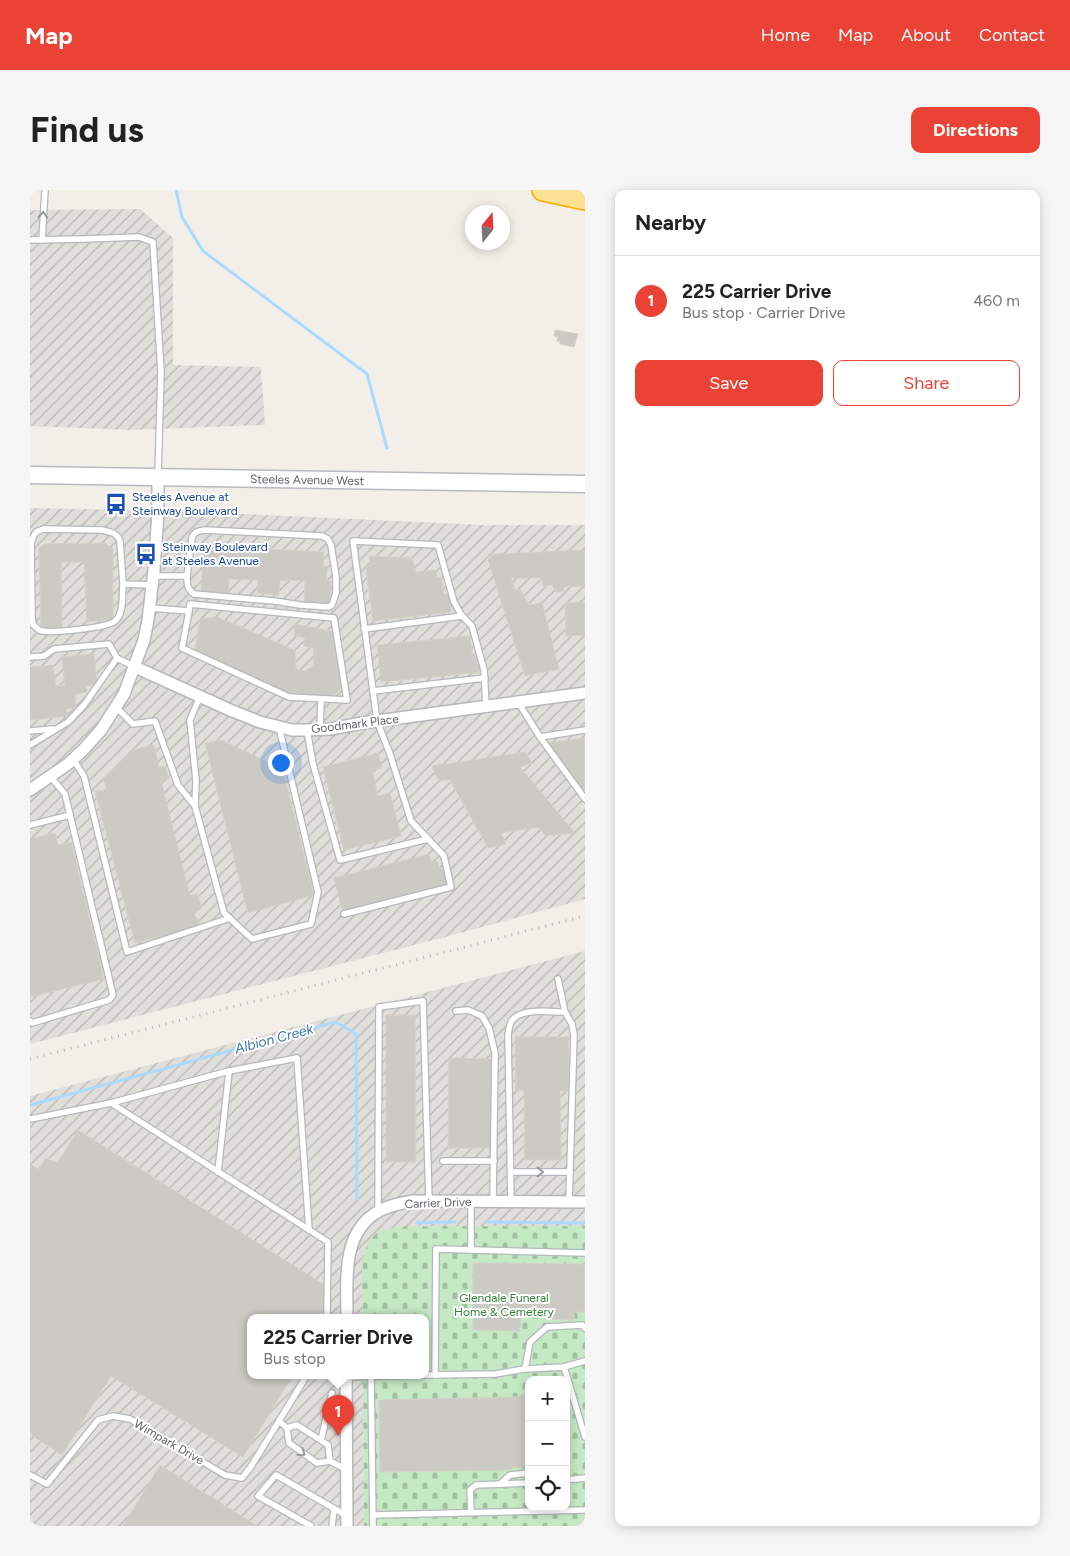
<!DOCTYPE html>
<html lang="en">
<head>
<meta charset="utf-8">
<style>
  body { margin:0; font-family:Figtree,sans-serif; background:#f6f6f6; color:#222 }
  .controls { position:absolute; right:15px; bottom:15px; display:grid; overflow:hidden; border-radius:10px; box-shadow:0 2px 12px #0003 }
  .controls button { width:45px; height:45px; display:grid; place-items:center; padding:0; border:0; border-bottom:1px solid #e0e0e0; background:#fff; color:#222; font:25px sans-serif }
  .compass { position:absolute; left:435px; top:15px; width:45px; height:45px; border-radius:50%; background:#fff; box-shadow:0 2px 12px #0003; rotate:18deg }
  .you { position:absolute; left:250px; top:572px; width:18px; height:18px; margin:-12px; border:4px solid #fff; border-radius:50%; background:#1a73e8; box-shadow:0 0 0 8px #1a73e833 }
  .badge { display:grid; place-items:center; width:32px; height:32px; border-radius:50%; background:#ea4335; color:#fff; font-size:16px; font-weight:700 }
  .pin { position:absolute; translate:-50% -41px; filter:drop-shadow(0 1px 2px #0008) }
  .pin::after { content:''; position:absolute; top:26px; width:18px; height:15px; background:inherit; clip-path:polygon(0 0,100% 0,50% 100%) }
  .popup { position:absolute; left:217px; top:1124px; width:182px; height:65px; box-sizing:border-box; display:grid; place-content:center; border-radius:10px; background:#fff; filter:drop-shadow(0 1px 4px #0005); font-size:16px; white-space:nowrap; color:#767676 }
  .popup b { font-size:19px; color:#222 }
  .popup::after { content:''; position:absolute; left:50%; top:100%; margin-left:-10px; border:10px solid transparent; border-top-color:#fff }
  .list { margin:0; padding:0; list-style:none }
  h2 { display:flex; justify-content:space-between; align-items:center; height:65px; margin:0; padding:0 20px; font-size:21px }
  h2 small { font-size:16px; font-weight:400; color:#767676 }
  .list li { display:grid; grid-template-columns:32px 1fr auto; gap:15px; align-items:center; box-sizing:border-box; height:90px; padding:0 20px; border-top:1px solid #e0e0e0 }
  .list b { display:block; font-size:19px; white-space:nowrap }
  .list p { margin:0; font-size:16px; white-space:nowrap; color:#767676 }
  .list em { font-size:16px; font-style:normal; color:#767676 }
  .actions { display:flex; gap:10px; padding:15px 20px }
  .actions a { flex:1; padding:11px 0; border:1px solid #ea4335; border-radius:10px; text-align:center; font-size:18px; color:#ea4335 }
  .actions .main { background:#ea4335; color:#fff }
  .icon { flex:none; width:28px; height:28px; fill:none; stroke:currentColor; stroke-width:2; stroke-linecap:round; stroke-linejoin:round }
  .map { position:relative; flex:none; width:555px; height:1336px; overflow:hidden; border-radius:10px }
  header { display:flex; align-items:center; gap:30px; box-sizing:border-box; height:70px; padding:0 25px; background:#ea4335; color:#fff }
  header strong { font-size:24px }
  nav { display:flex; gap:28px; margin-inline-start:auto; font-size:18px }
  .intro { display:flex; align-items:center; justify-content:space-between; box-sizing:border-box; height:120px; padding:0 30px }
  h1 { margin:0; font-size:35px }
  .button { padding:12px 22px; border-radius:10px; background:#ea4335; color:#fff; font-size:18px; font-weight:700 }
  main { display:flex; gap:30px; padding:0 30px }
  aside { flex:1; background:#fff; border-radius:10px; box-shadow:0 2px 12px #0003 }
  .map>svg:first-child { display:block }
  .industrial { fill:url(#industrial-furrows) }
  .cemetery { fill:url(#cemetery-stones); fill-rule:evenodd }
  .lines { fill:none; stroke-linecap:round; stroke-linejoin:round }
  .stream { stroke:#aadaff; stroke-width:3 }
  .building { fill:#cccac5; stroke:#d6d1c6 }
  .lane-casing { stroke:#b5b8bc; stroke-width:8 }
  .street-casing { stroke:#b5b8bc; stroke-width:14 }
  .secondary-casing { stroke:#b6babf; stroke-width:19 }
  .highway-casing { stroke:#f9ab00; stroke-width:24 }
  .lane { stroke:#fff; stroke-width:5.5 }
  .street { stroke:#fff; stroke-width:11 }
  .secondary { stroke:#fff; stroke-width:16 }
  .highway { stroke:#fde293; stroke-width:21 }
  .rail { stroke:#b6b7b8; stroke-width:3; stroke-dasharray:1 6; stroke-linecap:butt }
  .oneway { stroke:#979a9d }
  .labels { text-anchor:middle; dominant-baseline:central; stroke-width:4; stroke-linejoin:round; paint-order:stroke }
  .street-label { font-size:12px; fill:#5f6368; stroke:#fff }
  .transit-label { font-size:12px; fill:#164399; stroke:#fff; text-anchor:start }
  .park-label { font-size:12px; fill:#348238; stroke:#fff }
  .water-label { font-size:14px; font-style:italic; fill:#4174aa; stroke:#fff }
</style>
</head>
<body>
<header>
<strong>Map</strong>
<nav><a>Home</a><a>Map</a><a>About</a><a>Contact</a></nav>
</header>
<div class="intro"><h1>Find us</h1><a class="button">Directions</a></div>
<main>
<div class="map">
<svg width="555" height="1336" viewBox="0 0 555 1336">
  <defs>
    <pattern id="industrial-furrows" width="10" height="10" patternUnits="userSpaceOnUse" patternTransform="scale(1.25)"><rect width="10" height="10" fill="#e0deda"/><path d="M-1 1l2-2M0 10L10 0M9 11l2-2" fill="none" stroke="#b9b8b5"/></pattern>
    <pattern id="cemetery-stones" width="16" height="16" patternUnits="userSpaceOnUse" patternTransform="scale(1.25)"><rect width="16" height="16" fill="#c5e8c5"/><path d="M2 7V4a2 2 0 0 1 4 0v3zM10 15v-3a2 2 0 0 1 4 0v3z" fill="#a3c0a4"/></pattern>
  </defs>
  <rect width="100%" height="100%" fill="#f1efe8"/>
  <g class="industrial">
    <polygon points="110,19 143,48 143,175 231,177 235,235 101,240 0,236 0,20"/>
    <polygon points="0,318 147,321 454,335 555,335 555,709 419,746 0,854"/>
    <polygon points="555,761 555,1036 367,1037 332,1079 333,1127 220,1127 220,1185 333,1185 334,1336 0,1336 0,906"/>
  </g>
  <path class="cemetery" d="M415,1036H555V1336H334L333,1185H396V1127H333C333,1105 326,1057 347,1043C360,1034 399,1037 415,1036ZM499,1190H536V1317H499Z"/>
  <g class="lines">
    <g class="stream">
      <polyline points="146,0 152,27 173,61 337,184 357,258"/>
      <polyline points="0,915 306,832 326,844 327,1009"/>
      <polyline points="457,1032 555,1033"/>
      <polyline points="387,1033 425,1032"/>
    </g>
  </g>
  <g class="building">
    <polygon points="525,140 548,144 544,157 530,154 530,151 527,151 528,147 524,146"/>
    <polygon points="75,353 83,359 83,429 57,432 54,372 31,372 32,437 11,439 9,358 15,354"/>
    <polygon points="174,356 294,362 293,376 297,376 296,390 301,391 300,416 274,415 275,391 250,390 249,405 227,403 228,390 199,389 198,404 171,403"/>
    <polygon points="555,360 555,396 534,397 533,402 526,402 522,395 513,396 511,388 481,388 485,400 491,400 499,415 512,413 529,479 495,486 458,370 464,364"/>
    <polygon points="339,366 382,368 386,382 406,380 407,388 412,387 413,404 419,404 421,422 343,431 336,376 340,376"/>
    <polygon points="555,412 555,445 536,446 535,413"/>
    <polygon points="187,427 265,460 266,479 275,481 283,476 284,458 274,456 275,448 264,445 265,434 304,442 312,496 302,509 249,501 165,460 170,429"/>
    <polygon points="440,446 442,464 446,464 447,473 450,473 451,482 351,492 347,455"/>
    <polygon points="64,464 67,495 56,496 57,502 45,504 46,518 36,519 37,526 0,530 0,477 23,475 26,496 35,495 32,467"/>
    <polygon points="555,548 555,603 517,553"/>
    <polygon points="191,550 236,571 238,574 251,572 284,705 218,723 175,553"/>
    <polygon points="124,555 129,577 135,576 138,588 131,591 160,706 167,704 172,718 164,723 170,736 105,753 65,601 77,600 73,589 103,560"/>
    <polygon points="496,562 502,573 490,577 545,643 516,646 508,637 471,643 476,654 458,658 420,590 408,590 402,576"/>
    <polygon points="348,563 352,578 342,580 348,606 360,603 371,646 314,660 293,577"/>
    <polygon points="25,643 28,655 41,652 74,789 0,807 0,649"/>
    <polygon points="399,664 401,673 407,671 410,679 414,679 418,696 313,723 304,688"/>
    <polygon points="356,825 385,825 386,972 356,972"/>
    <polygon points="485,847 538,847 539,901 530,901 531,970 495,970 494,900 486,900"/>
    <polygon points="419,868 463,869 461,958 418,958"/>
    <polygon points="48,940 296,1096 296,1127 220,1127 220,1185 263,1185 213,1267 81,1186 32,1265 0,1244 0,974 9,980 15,968 28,973"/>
    <polygon points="443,1073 555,1074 555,1122 544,1122 544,1130 515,1129 515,1122 491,1121 490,1141 443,1140"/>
    <polygon points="499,1204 499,1277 482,1277 482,1280 350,1282 349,1210 490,1207 490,1205"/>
    <polygon points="130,1275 227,1336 93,1336"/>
  </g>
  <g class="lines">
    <g class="lane-casing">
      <g id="lane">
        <polyline points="0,50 54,49 109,47 123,52 131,182 128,285"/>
        <polyline points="12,50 15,0"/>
        <path d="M124,386H157L162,348C164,341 169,341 175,340L292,346L298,349L301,355L306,387V403L302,415L299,417L270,415L244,411L164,404C157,399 157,394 157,386"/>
        <path d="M93,394C92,405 94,424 85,431C77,438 18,444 9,440C9,440 4,435 3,435L2,426L1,353C4,344 5,341 14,339L72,340C81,342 87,343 90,351L93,394L123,395"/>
        <polyline points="120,418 159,421 152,458 259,507 317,510 304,428 160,414 159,421"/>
        <polyline points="334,439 432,426"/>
        <polyline points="0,467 14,466 24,459 79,454 87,468 105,477"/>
        <polyline points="343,501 455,488"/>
        <polyline points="170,506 160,530 166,591 165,616 194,723 222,749 281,734 288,702 249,537"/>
        <polyline points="488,512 510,547 555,609"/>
        <polyline points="86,517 103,534 125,531 148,595 165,616"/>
        <polyline points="277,540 283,574 310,670 398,649"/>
        <polyline points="290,540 291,509"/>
        <polyline points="0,541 23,539"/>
        <polyline points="510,547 555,540"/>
        <polyline points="0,555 38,532 54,515 87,468"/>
        <polyline points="43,569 54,586 97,762 200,728"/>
        <polyline points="0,635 40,625"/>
        <polyline points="314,724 421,697 414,666 381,631 360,564 347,531 323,351 408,355 424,412 432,426 442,436 454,480 456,516"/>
        <polyline points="528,789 535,822"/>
        <polyline points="426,821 438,820 452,826 459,838 465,863 463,1011"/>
        <polyline points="0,831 2,833 79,810 83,805 35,604 20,586"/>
        <polyline points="81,913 199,881 267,868 279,1040"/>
        <polyline points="0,929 81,913 298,1052 297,1127"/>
        <polyline points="413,971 464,971"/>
        <polyline points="188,982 199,881"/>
        <polyline points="481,982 540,982"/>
        <path d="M481,1012L478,844C479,841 479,836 481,832C489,817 520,822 535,822L542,834L544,845L539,1012"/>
        <polyline points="348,1022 349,817 393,811 399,1011"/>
        <polyline points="441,1060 441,1011"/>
        <polyline points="534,1177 555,1247"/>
        <polyline points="495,1179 500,1152 517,1137 552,1135 555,1138"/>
        <polyline points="277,1185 249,1231 257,1238 259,1253 287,1273 300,1271 317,1280"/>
        <polyline points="341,1185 343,1336"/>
        <polyline points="396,1185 465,1184 495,1179 534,1177 555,1171"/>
        <polyline points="405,1185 406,1059 555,1063"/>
        <polyline points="316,1187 393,1185"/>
        <polyline points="257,1238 267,1235 298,1255 300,1271"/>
        <polyline points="291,1250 302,1203"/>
        <polyline points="0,1285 17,1294 68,1230 83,1226 100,1229 195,1285 212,1288 220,1278 249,1231"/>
        <polyline points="536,1290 555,1288"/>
        <polyline points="470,1294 480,1285 499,1283"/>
        <polyline points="441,1322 440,1300 446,1295 499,1293"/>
        <polyline points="343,1325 555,1320"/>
        <polyline points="281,1336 228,1306 246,1285 317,1326"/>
        <polyline points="302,1336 304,1319"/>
      </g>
    </g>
    <g class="street-casing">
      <g id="street">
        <polyline points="105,477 200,520 230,532 262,540 277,540 300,539 332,533 555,503"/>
        <polyline points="0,600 38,574 54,559 71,540 94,504 114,450 118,430 124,380 128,323 128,288"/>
        <path d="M317,1127C317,1090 311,1042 349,1021C360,1015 371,1013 383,1011L555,1012"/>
        <polyline points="316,1185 317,1336"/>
      </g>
    </g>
    <g class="secondary-casing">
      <polyline id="secondary" points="0,285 555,294"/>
    </g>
    <g class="highway-casing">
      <polyline id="highway" points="513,0 555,9"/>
    </g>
    <use href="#lane" class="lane"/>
    <use href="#street" class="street"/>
    <use href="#secondary" class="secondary"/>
    <use href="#highway" class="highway"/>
    <polyline class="rail" points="0,869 555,726"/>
  </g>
  <defs><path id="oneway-chevron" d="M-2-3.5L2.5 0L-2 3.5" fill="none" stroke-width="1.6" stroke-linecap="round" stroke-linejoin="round" transform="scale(1.25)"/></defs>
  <g class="oneway">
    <use href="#oneway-chevron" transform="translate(13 25) rotate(-87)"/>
    <use href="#oneway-chevron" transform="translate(510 982)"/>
    <use href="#oneway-chevron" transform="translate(272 1263) rotate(36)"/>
  </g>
  <defs>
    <g id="bus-bare" transform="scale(1.725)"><path d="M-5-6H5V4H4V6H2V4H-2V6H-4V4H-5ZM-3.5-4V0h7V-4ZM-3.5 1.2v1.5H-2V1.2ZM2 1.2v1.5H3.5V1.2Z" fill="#1a4fb4" stroke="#fff" stroke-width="2.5" paint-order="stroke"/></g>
  </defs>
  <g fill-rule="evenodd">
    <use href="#bus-bare" x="86" y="314"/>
    <use href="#bus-bare" x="116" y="364"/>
  </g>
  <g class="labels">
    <g class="street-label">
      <text transform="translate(277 290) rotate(1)">Steeles Avenue West</text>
      <text transform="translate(325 534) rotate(-7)">Goodmark Place</text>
      <text transform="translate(408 1013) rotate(-2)">Carrier Drive</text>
      <text transform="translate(139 1252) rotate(30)">Wimpark Drive</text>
    </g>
    <g class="transit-label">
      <text x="102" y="307">Steeles Avenue at<tspan x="102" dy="14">Steinway Boulevard</tspan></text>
      <text x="132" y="357">Steinway Boulevard<tspan x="132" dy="14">at Steeles Avenue</tspan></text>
    </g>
    <g class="park-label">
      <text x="474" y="1108">Glendale Funeral<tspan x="474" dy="14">Home &amp; Cemetery</tspan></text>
    </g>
    <g class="water-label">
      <text transform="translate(244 849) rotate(-15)">Albion Creek</text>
    </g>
  </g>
</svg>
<div class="controls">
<button>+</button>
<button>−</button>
<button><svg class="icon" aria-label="locate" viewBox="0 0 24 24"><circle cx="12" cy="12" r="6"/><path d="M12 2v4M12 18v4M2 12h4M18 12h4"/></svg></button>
</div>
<svg class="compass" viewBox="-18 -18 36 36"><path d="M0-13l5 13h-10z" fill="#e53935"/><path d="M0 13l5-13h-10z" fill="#767676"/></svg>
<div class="you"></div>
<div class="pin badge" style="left:308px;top:1246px">1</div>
<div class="popup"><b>225 Carrier Drive</b>Bus stop</div>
</div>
<aside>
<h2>Nearby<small></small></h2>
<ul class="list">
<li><span class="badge">1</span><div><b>225 Carrier Drive</b><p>Bus stop · Carrier Drive</p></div><em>460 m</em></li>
</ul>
<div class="actions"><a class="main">Save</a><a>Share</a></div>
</aside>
</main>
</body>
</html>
